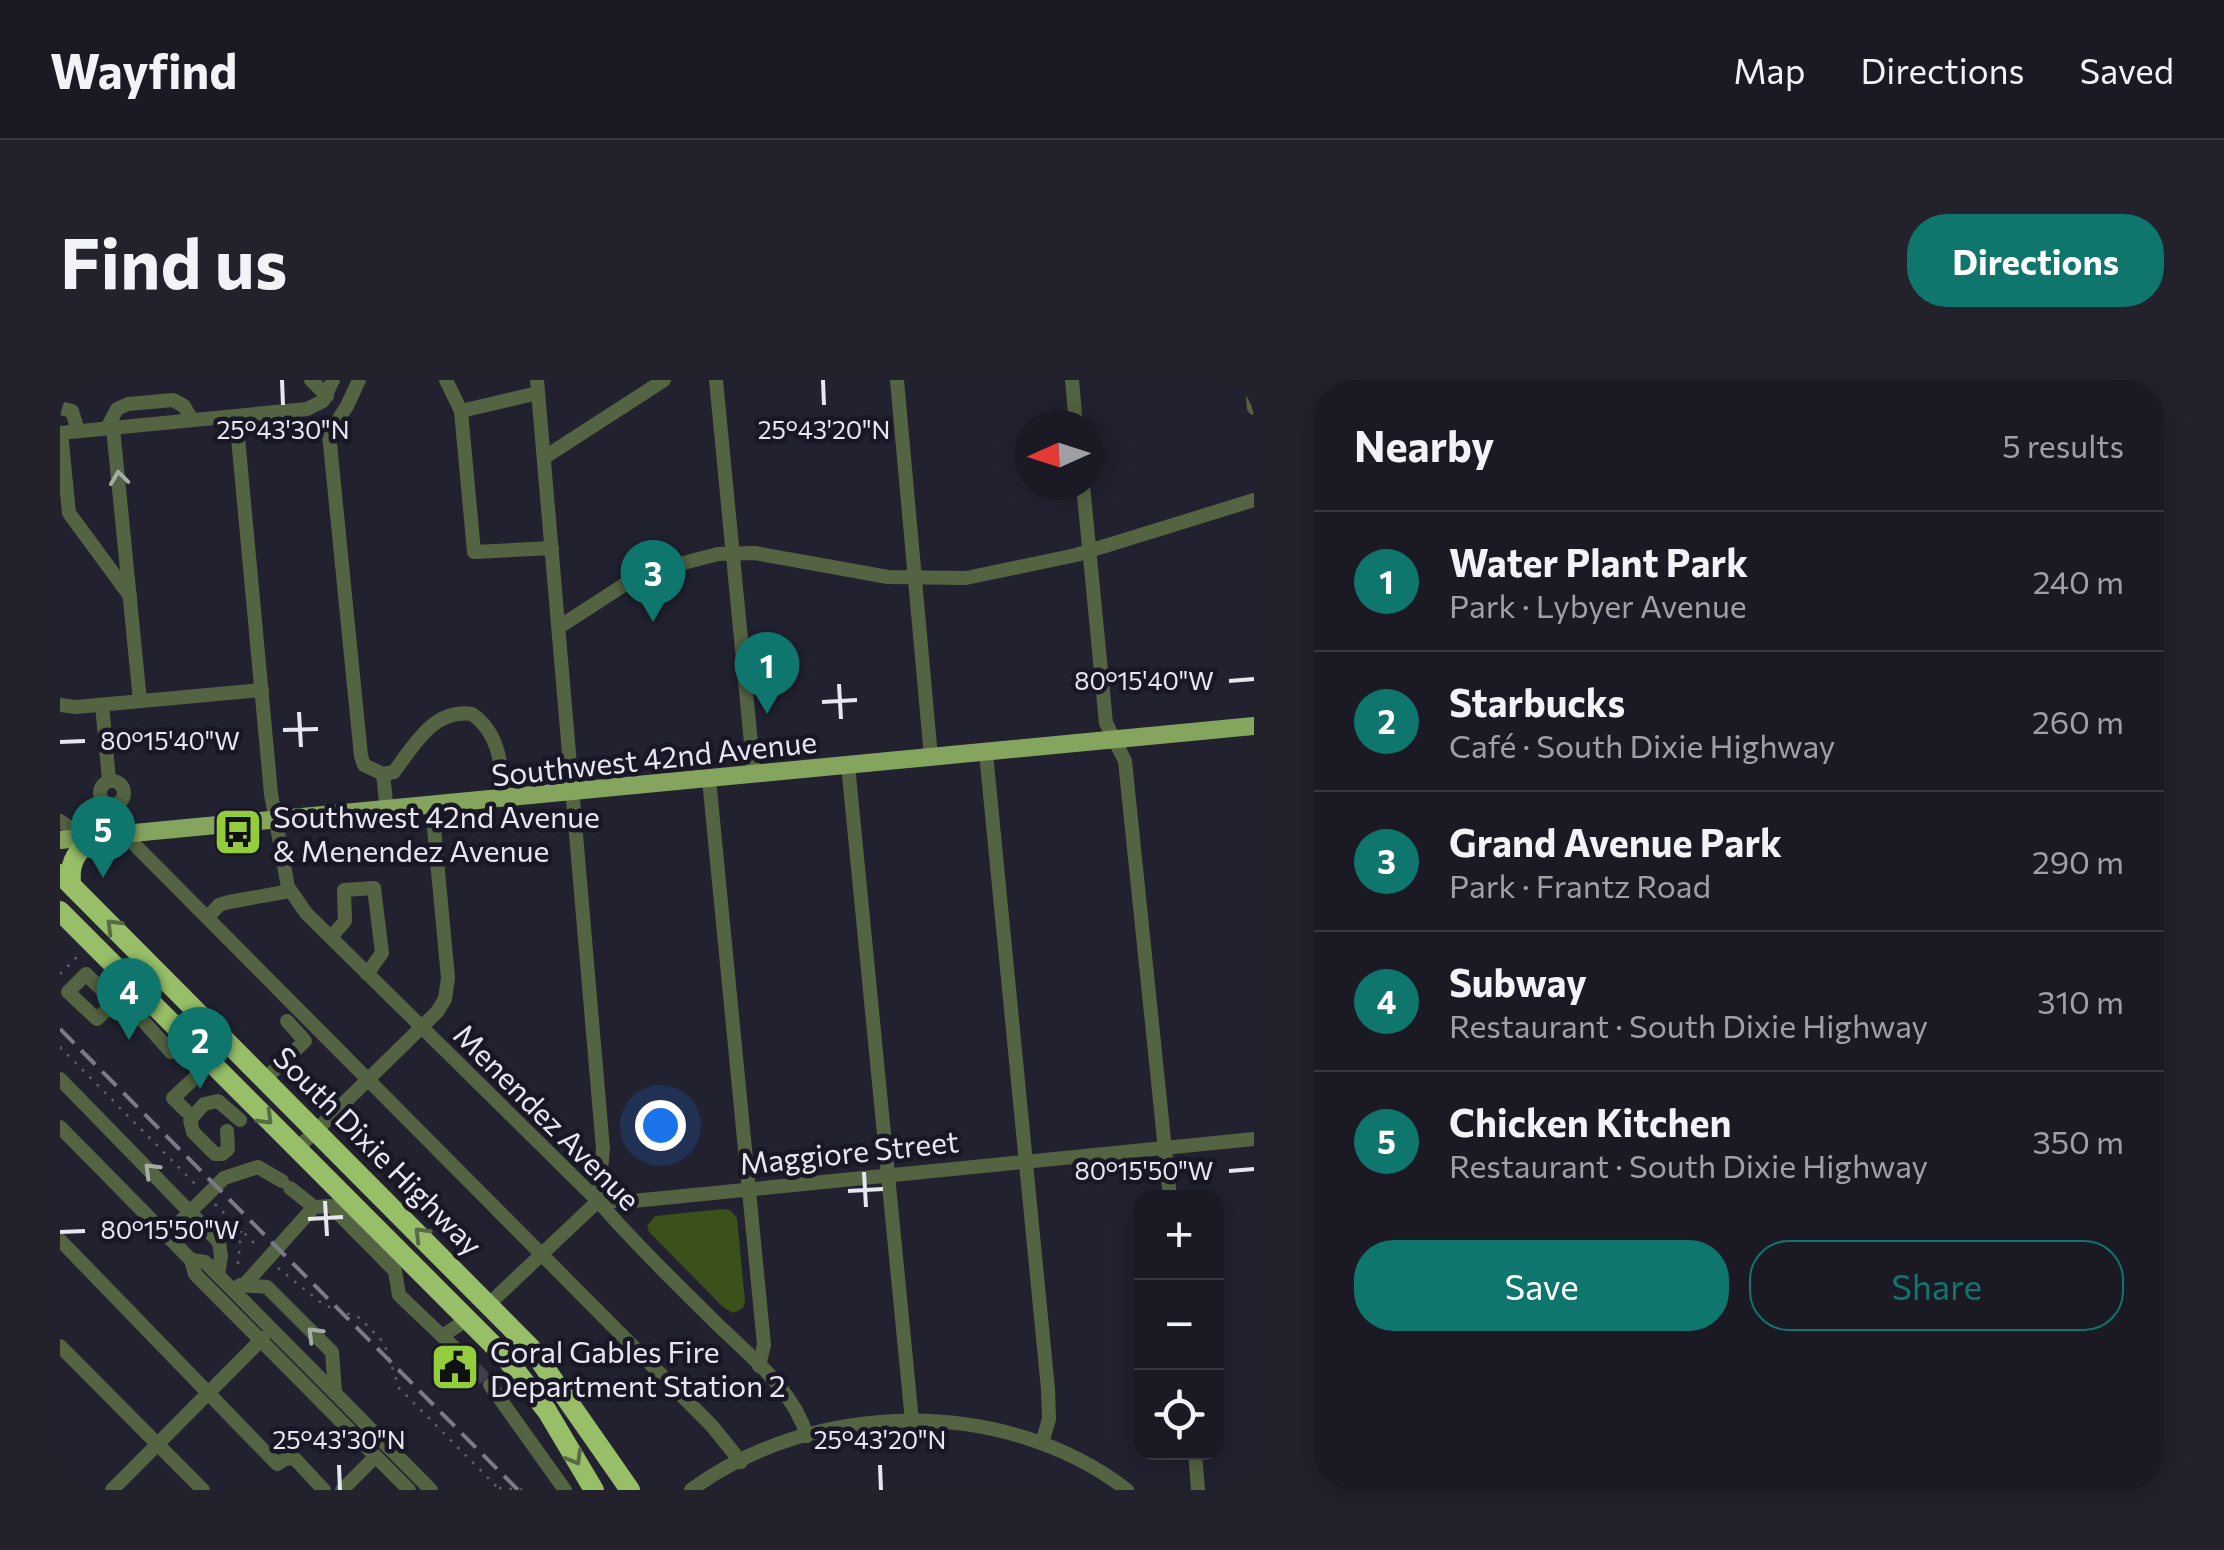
<!DOCTYPE html>
<html lang="en">
<head>
<meta charset="utf-8">
<style>
  body { margin:0; font-family:Commissioner,sans-serif; background:#23222c; color:#f1f3f6 }
  .controls { position:absolute; right:30px; bottom:30px; display:grid; overflow:hidden; border-radius:20px; box-shadow:0 5px 25px #0003 }
  .controls button { width:90px; height:90px; display:grid; place-items:center; padding:0; border:0; border-bottom:2px solid #383841; background:#1a1924; color:#f1f3f6; font:50px sans-serif }
  .compass { position:absolute; left:954px; top:30px; width:90px; height:90px; border-radius:50%; background:#1a1924; box-shadow:0 5px 25px #0003; rotate:267deg }
  .you { position:absolute; left:600px; top:745px; width:35px; height:35px; margin:-25px; border:8px solid #fff; border-radius:50%; background:#1a73e8; box-shadow:0 0 0 15px #1a73e833 }
  .badge { display:grid; place-items:center; width:65px; height:65px; border-radius:50%; background:#0f766e; color:#fff; font-size:32px; font-weight:700 }
  .pin { position:absolute; translate:-50% -82px; filter:drop-shadow(0 2px 5px #0008) }
  .pin::after { content:''; position:absolute; top:52px; width:35px; height:30px; background:inherit; clip-path:polygon(0 0,100% 0,50% 100%) }
  .list { margin:0; padding:0; list-style:none }
  h2 { display:flex; justify-content:space-between; align-items:center; height:130px; margin:0; padding:0 40px; font-size:42px }
  h2 small { font-size:32px; font-weight:400; color:#9fa0a6 }
  .list li { display:grid; grid-template-columns:65px 1fr auto; gap:30px; align-items:center; box-sizing:border-box; height:140px; padding:0 40px; border-top:2px solid #383841 }
  .list b { display:block; font-size:38px; white-space:nowrap }
  .list p { margin:0; font-size:32px; white-space:nowrap; color:#9fa0a6 }
  .list em { font-size:32px; font-style:normal; color:#9fa0a6 }
  .actions { display:flex; gap:20px; padding:30px 40px }
  .actions a { flex:1; padding:22px 0; border:2px solid #0f766e; border-radius:40px; text-align:center; font-size:35px; color:#0f766e }
  .actions .main { background:#0f766e; color:#fff }
  .icon { flex:none; width:55px; height:55px; fill:none; stroke:currentColor; stroke-width:2; stroke-linecap:round; stroke-linejoin:round }
  .map { position:relative; flex:none; width:1194px; height:1110px; overflow:hidden; border-radius:40px }
  header { display:flex; align-items:center; gap:60px; box-sizing:border-box; height:140px; padding:0 50px; background:#1a1924; border-bottom:2px solid #383841 }
  header strong { font-size:48px }
  nav { display:flex; gap:55px; margin-inline-start:auto; font-size:35px }
  .intro { display:flex; align-items:center; justify-content:space-between; box-sizing:border-box; height:240px; padding:0 60px }
  h1 { margin:0; font-size:70px }
  .button { padding:25px 45px; border-radius:40px; background:#0f766e; color:#fff; font-size:35px; font-weight:700 }
  main { display:flex; gap:60px; padding:0 60px }
  aside { flex:1; background:#1a1924; border-radius:40px; box-shadow:0 5px 25px #0003 }
  .map>svg:first-child { display:block }
  .green { fill:#3a511a }
  .lines { fill:none; stroke-linecap:round; stroke-linejoin:round }
  .minor-tunnel { stroke:#403f4d; stroke-width:14; stroke-dasharray:14 7; stroke-linecap:butt }
  .path { stroke:#61606e; stroke-width:2.5; stroke-dasharray:2.5 8; stroke-linecap:butt }
  .minor { stroke:#546442; stroke-width:14 }
  .major { stroke:#85a55e; stroke-width:18 }
  .highway { stroke:#98bf68; stroke-width:20 }
  .rail { stroke:#7b7a87; stroke-width:4; stroke-dasharray:20 10; stroke-linecap:butt }
  .oneway { stroke:#a5aca2 }
  .oneway2 { stroke:#586b47 }
  .ticks { fill:none; stroke:#e7e6f1; stroke-width:4 }
  .labels { text-anchor:middle; dominant-baseline:central; stroke-width:9; stroke-linejoin:round; paint-order:stroke }
  .street-label { font-size:30px; fill:#e7e6f1; stroke:#191726 }
  .poi-label { font-size:30px; fill:#e7e6f1; stroke:#191726; text-anchor:start }
  .ticks-label { font-size:25px; text-anchor:middle; fill:#e7e6f1; stroke:#191726; stroke-width:9; stroke-linejoin:round; paint-order:stroke }
</style>
</head>
<body>
<header>
<strong>Wayfind</strong>
<nav><a>Map</a><a>Directions</a><a>Saved</a></nav>
</header>
<div class="intro"><h1>Find us</h1><a class="button">Directions</a></div>
<main>
<div class="map">
<svg width="1194" height="1110" viewBox="0 0 1194 1110">
  <rect width="100%" height="100%" fill="#222130"/>
  <polygon class="green" points="663,829 670,830 677,838 685,921 683,928 673,933 663,927 589,852 587,846 595,836"/>
  <g class="lines">
    <polyline class="minor-tunnel" points="401,974 430,1005"/>
    <g class="path">
      <polyline points="0,594 20,574"/>
      <polyline points="0,667 139,808"/>
      <polyline points="155,824 199,868"/>
      <polyline points="178,884 181,851"/>
      <polyline points="218,888 264,925 300,938 324,963 339,1008 440,1110"/>
      <polyline points="439,1108 466,1110"/>
    </g>
    <g class="minor">
      <polyline points="251,0 267,16"/>
      <polyline points="299,0 287,26 269,54 301,376 304,385 323,394 327,431"/>
      <polyline points="386,0 401,31"/>
      <polyline points="477,0 543,769 538,821"/>
      <polyline points="656,0 694,394"/>
      <polyline points="837,0 871,377"/>
      <polyline points="1012,0 1016,45"/>
      <polyline points="1191,0 1194,28"/>
      <polyline points="478,13 401,31 414,172 492,168"/>
      <polyline points="0,28 12,31 18,51"/>
      <path d="M176,36L211,414L228,507L246,533L538,821C575,864 616,903 656,943C690,976 733,1009 747,1056"/>
      <polyline points="47,48 57,29 68,24 113,20 124,26 132,40"/>
      <polyline points="53,48 80,321"/>
      <polyline points="0,53 247,29 263,21 273,0"/>
      <polyline points="1,53 9,133 70,216"/>
      <polyline points="485,77 604,0"/>
      <polyline points="1023,105 1046,343 1065,381 1110,818"/>
      <polyline points="499,247 581,194 658,174 695,173 828,197 906,198 1016,175 1194,120"/>
      <polyline points="0,325 16,327 202,310"/>
      <polyline points="42,325 49,400"/>
      <polyline points="926,373 988,1009 989,1039 982,1063"/>
      <polyline points="788,385 852,1041"/>
      <path d="M323,394L334,392C354,365 374,328 412,334C441,354 441,388 445,420"/>
      <polyline points="649,399 704,965 699,986"/>
      <circle cx="52" cy="413" r="12"/>
      <polyline points="0,441 26,458"/>
      <polyline points="65,455 652,1046 681,1082"/>
      <polyline points="148,537 159,525 169,522 230,511"/>
      <polyline points="271,557 285,541 284,510 314,508 322,573 307,594"/>
      <polyline points="54,622 26,594 8,612 37,639 73,604"/>
      <polyline points="90,622 78,635 111,672 126,658"/>
      <polyline points="206,698 245,661 227,641"/>
      <polyline points="0,699 159,862 161,876 158,895"/>
      <polyline points="126,731 113,718 151,683"/>
      <polyline points="0,747 131,880 135,894 349,1110"/>
      <polyline points="167,751 168,769 162,774 155,774 133,752 130,740 144,724 158,721 180,740"/>
      <polyline points="237,769 377,632 385,619 388,598 372,427"/>
      <polyline points="230,808 254,827"/>
      <polyline points="107,855 164,798 198,787 222,801"/>
      <polyline points="0,860 217,1084 227,1078 235,1079 264,1110"/>
      <polyline points="131,880 145,882 371,1110"/>
      <polyline points="186,903 254,827 271,826 335,891 339,915 401,974"/>
      <polyline points="180,905 207,907 272,972 275,1012"/>
      <polyline points="430,923 538,821 573,821 1194,759"/>
      <polyline points="382,956 408,939"/>
      <polyline points="0,966 143,1110"/>
      <polyline points="430,1005 505,1110"/>
      <polyline points="1135,1072 1138,1110"/>
      <polyline points="52,1110 203,958"/>
      <polyline points="282,1110 315,1077"/>
      <path d="M631,1110C754,1019 945,1016 1067,1110"/>
    </g>
    <polyline class="major" points="0,460 1194,346"/>
    <g class="highway">
      <polyline points="0,494 471,968 570,1110"/>
      <path d="M11,503C9,481 17,470 35,458"/>
      <polyline points="0,531 445,977 487,1031 534,1110"/>
    </g>
    <polyline class="rail" points="0,649 458,1110"/>
  </g>
  <defs><path id="oneway-chevron" d="M-2-3.5L2.5 0L-2 3.5" fill="none" stroke-width="1.6" stroke-linecap="round" stroke-linejoin="round" transform="scale(2.5)"/></defs>
  <g class="oneway">
    <use href="#oneway-chevron" transform="translate(59 98) rotate(-97)"/>
    <use href="#oneway-chevron" transform="translate(91 790) rotate(-135)"/>
    <use href="#oneway-chevron" transform="translate(254 954) rotate(-135)"/>
  </g>
  <g class="oneway2">
    <use href="#oneway-chevron" transform="translate(53 546) rotate(-135)"/>
    <use href="#oneway-chevron" transform="translate(206 738) rotate(45)"/>
    <use href="#oneway-chevron" transform="translate(361 854) rotate(-135)"/>
    <use href="#oneway-chevron" transform="translate(515 1078) rotate(60)"/>
  </g>
  <path class="ticks" d="M222,0L223,25M763,0L764,25M1169,301L1194,299M779,304L781,339M762,322L797,320M239,332L241,367M223,350L258,349M0,362L25,361M1169,791L1194,789M804,792L806,827M788,811L823,809M265,821L267,856M248,839L283,837M0,852L25,851M279,1085L280,1110M820,1085L821,1110"/>
  <defs>
    <g id="bus-square" transform="scale(2.5)"><rect x="-9" y="-9" width="18" height="18" rx="4" fill="#93cc3d" stroke="#191726"/><path d="M-5-6H5V4H4V6H2V4H-2V6H-4V4H-5ZM-3.5-4V0h7V-4ZM-3.5 1.2v1.5H-2V1.2ZM2 1.2v1.5H3.5V1.2Z" fill="#111"/></g>
    <g id="civic-square" transform="scale(2.5)"><rect x="-9" y="-9" width="18" height="18" rx="4" fill="#93cc3d" stroke="#191726"/><path d="M-.6-6.5H3V-4.5H.6V-3L4-1V1h2V6H-6V1h2V-1L-.6-3ZM-1.2 2.5V6h2.4V2.5Z" fill="#111"/></g>
  </defs>
  <g fill-rule="evenodd">
    <use href="#bus-square" x="178" y="452"/>
    <use href="#civic-square" x="395" y="987"/>
  </g>
  <g class="labels">
    <g class="street-label">
      <text transform="translate(594 377) rotate(-6)">Southwest 42nd Avenue</text>
      <text transform="translate(488 736) rotate(45)">Menendez Avenue</text>
      <text transform="translate(319 770) rotate(45)">South Dixie Highway</text>
      <text transform="translate(789 771) rotate(-6)">Maggiore Street</text>
    </g>
    <g class="poi-label">
      <text x="213" y="435">Southwest 42nd Avenue<tspan x="213" dy="34">&amp; Menendez Avenue</tspan></text>
      <text x="430" y="970">Coral Gables Fire<tspan x="430" dy="34">Department Station 2</tspan></text>
    </g>
  </g>
  <g class="ticks-label">
    <text x="223" y="59">25°43'30"N</text>
    <text x="764" y="59">25°43'20"N</text>
    <text x="1084" y="310">80°15'40"W</text>
    <text x="110" y="370">80°15'40"W</text>
    <text x="1084" y="800">80°15'50"W</text>
    <text x="110" y="859">80°15'50"W</text>
    <text x="279" y="1069">25°43'30"N</text>
    <text x="820" y="1069">25°43'20"N</text>
  </g>
</svg>
<div class="controls">
<button>+</button>
<button>−</button>
<button><svg class="icon" aria-label="locate" viewBox="0 0 24 24"><circle cx="12" cy="12" r="6"/><path d="M12 2v4M12 18v4M2 12h4M18 12h4"/></svg></button>
</div>
<svg class="compass" viewBox="-18 -18 36 36"><path d="M0-13l5 13h-10z" fill="#e53935"/><path d="M0 13l5-13h-10z" fill="#9fa0a6"/></svg>
<div class="you"></div>
<div class="pin badge" style="left:707px;top:334px">1</div>
<div class="pin badge" style="left:140px;top:709px">2</div>
<div class="pin badge" style="left:593px;top:242px">3</div>
<div class="pin badge" style="left:69px;top:660px">4</div>
<div class="pin badge" style="left:43px;top:498px">5</div>
</div>
<aside>
<h2>Nearby<small>5 results</small></h2>
<ul class="list">
<li><span class="badge">1</span><div><b>Water Plant Park</b><p>Park · Lybyer Avenue</p></div><em>240 m</em></li>
<li><span class="badge">2</span><div><b>Starbucks</b><p>Café · South Dixie Highway</p></div><em>260 m</em></li>
<li><span class="badge">3</span><div><b>Grand Avenue Park</b><p>Park · Frantz Road</p></div><em>290 m</em></li>
<li><span class="badge">4</span><div><b>Subway</b><p>Restaurant · South Dixie Highway</p></div><em>310 m</em></li>
<li><span class="badge">5</span><div><b>Chicken Kitchen</b><p>Restaurant · South Dixie Highway</p></div><em>350 m</em></li>
</ul>
<div class="actions"><a class="main">Save</a><a>Share</a></div>
</aside>
</main>
</body>
</html>
